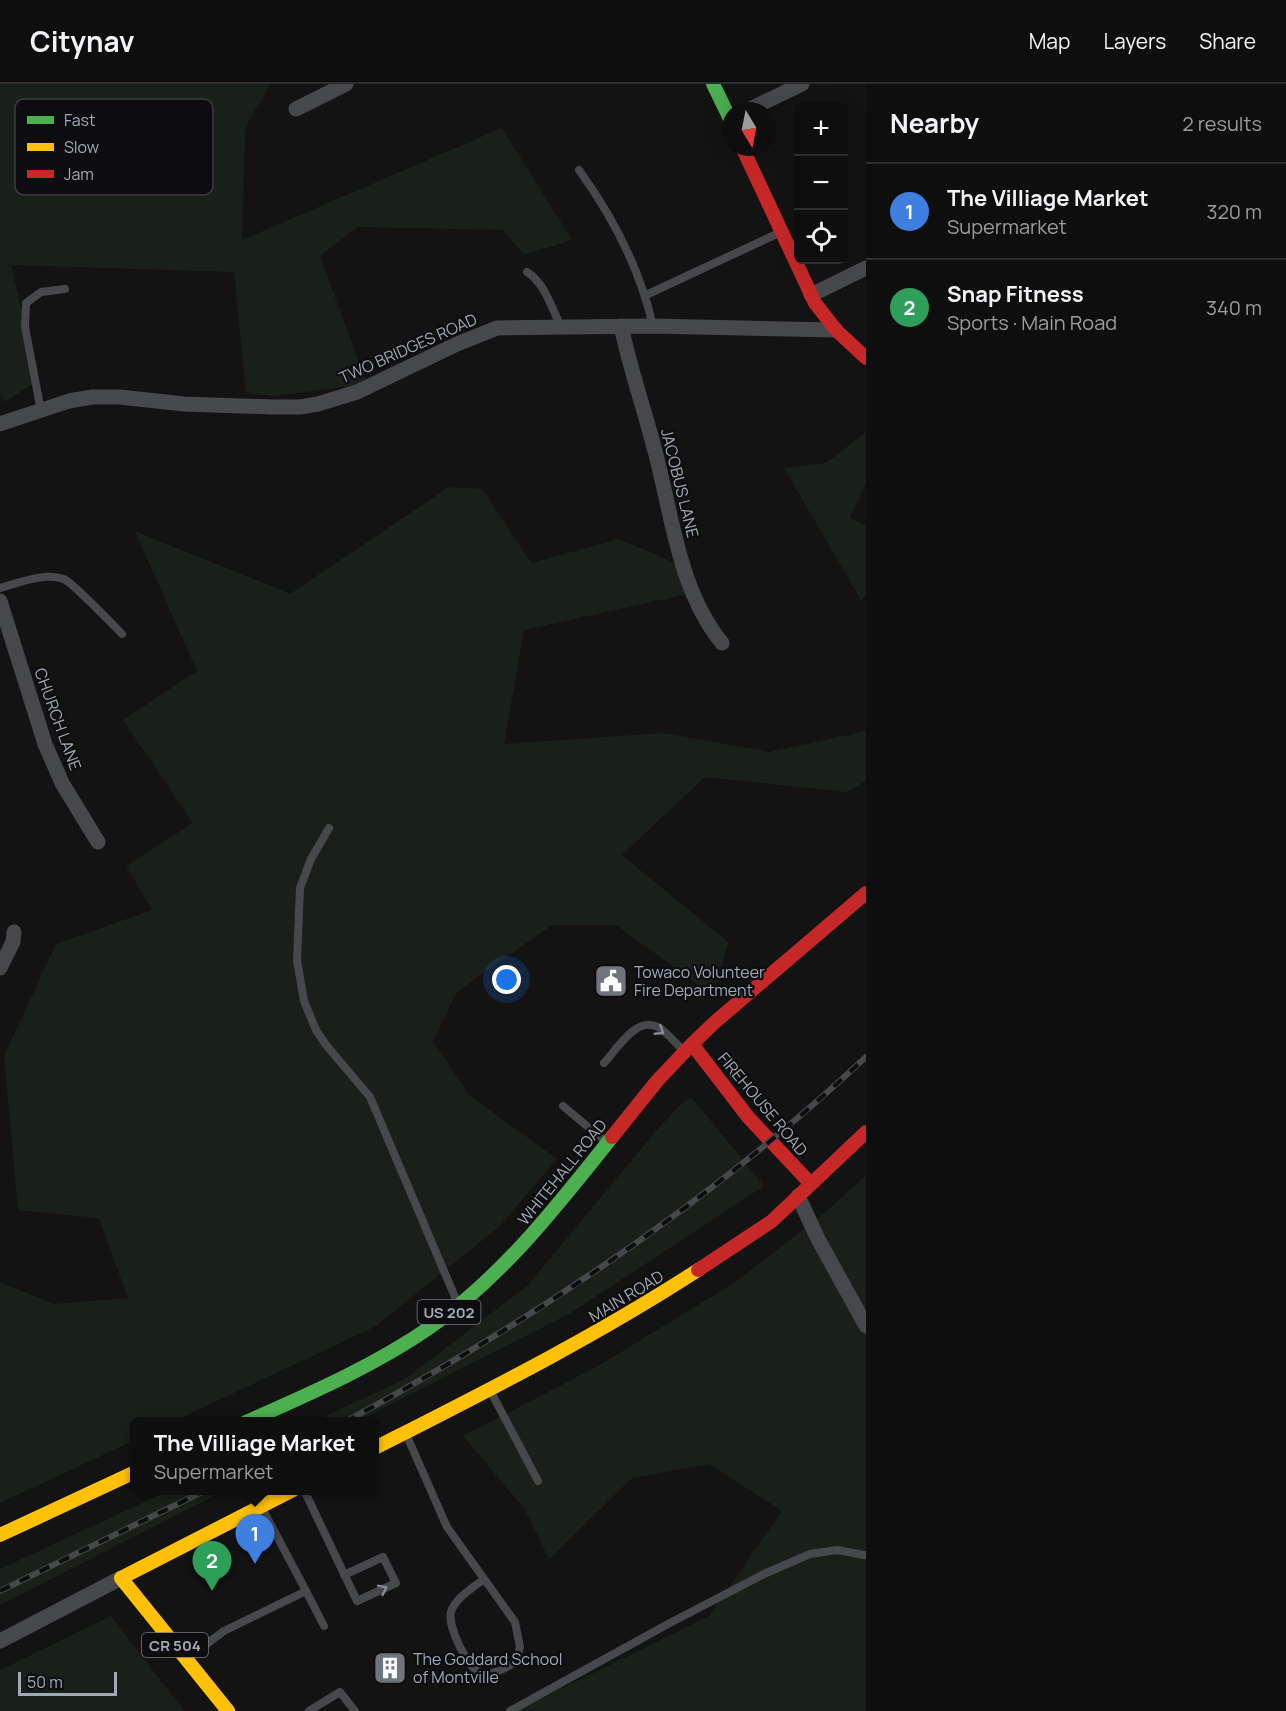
<!DOCTYPE html>
<html lang="en">
<head>
<meta charset="utf-8">
<style>
  body { margin:0; font-family:Manrope,sans-serif; background:#1c1c1c; color:#f1f3f6 }
  .controls { position:absolute; right:18px; top:18px; display:grid; overflow:hidden; border-radius:9px; box-shadow:0 6px 24px #0002 }
  .controls button { width:54px; height:54px; display:grid; place-items:center; padding:0; border:0; border-bottom:2px solid #2e2e2e; background:#0e0e0e; color:#f1f3f6; font:30px sans-serif }
  .compass { position:absolute; left:722px; top:18px; width:54px; height:54px; border-radius:50%; background:#0e0e0e; box-shadow:0 6px 24px #0002; rotate:170deg }
  .scale { position:absolute; left:18px; bottom:15px; width:99px; box-sizing:border-box; padding-left:6px; border:3px solid #a2a8b6; border-top:0; font-size:16px; line-height:21px; white-space:nowrap; color:#a2a8b6; -webkit-text-stroke:4px #0d0d0f; paint-order:stroke }
  .you { position:absolute; left:507px; top:896px; width:21px; height:21px; margin:-15px; border:4px solid #fff; border-radius:50%; background:#1a73e8; box-shadow:0 0 0 9px #1a73e833 }
  .badge { display:grid; place-items:center; width:39px; height:39px; border-radius:50%; background:#70747d; color:#fff; font-size:20px; font-weight:700 }
  .pin { position:absolute; translate:-50% -50px; filter:drop-shadow(0 2px 3px #0008) }
  .pin::after { content:''; position:absolute; top:32px; width:21px; height:18px; background:inherit; clip-path:polygon(0 0,100% 0,50% 100%) }
  .popup { position:absolute; left:130px; top:1333px; width:249px; height:78px; box-sizing:border-box; display:grid; place-content:center; border-radius:9px; background:#0e0e0e; filter:drop-shadow(0 2px 4px #0005); font-size:20px; white-space:nowrap; color:#9b9c9e }
  .popup b { font-size:22px; color:#f1f3f6 }
  .popup::after { content:''; position:absolute; left:50%; top:100%; margin-left:-12px; border:12px solid transparent; border-top-color:#0e0e0e }
  .list { margin:0; padding:0; list-style:none }
  h2 { display:flex; justify-content:space-between; align-items:center; height:78px; margin:0; padding:0 24px; font-size:26px }
  h2 small { font-size:20px; font-weight:400; color:#9b9c9e }
  .list li { display:grid; grid-template-columns:39px 1fr auto; gap:18px; align-items:center; box-sizing:border-box; height:96px; padding:0 24px; border-top:2px solid #2e2e2e }
  .list b { display:block; font-size:22px; white-space:nowrap }
  .list p { margin:0; font-size:20px; white-space:nowrap; color:#9b9c9e }
  .list em { font-size:20px; font-style:normal; color:#9b9c9e }
  .icon { flex:none; width:33px; height:33px; fill:none; stroke:currentColor; stroke-width:2; stroke-linecap:round; stroke-linejoin:round }
  .map { position:relative; flex:none; width:866px; height:1627px; overflow:hidden }
  header { display:flex; align-items:center; gap:36px; box-sizing:border-box; height:84px; padding:0 30px; background:#0e0e0e; border-bottom:2px solid #2e2e2e }
  header strong { font-size:28px }
  nav { display:flex; gap:33px; margin-inline-start:auto; font-size:21px }
  main { display:flex }
  aside { flex:1; background:#0e0e0e }
  .map>svg:first-child { display:block }
  .green { fill:#19201a }
  .lines { fill:none; stroke-linecap:round; stroke-linejoin:round }
  .lane { stroke:#47484c; stroke-width:8 }
  .street { stroke:#47484c; stroke-width:15 }
  .fast { stroke:#4caf50; stroke-width:14 }
  .slow { stroke:#ffc107; stroke-width:14 }
  .jam { stroke:#c62828; stroke-width:14 }
  .rail-casing { stroke:#47484b; stroke-width:6 }
  .rail { stroke:#0d0d0f; stroke-width:4; stroke-dasharray:11; stroke-linecap:butt }
  .oneway { stroke:#878b96 }
  .labels { text-anchor:middle; dominant-baseline:central; stroke-width:4.5; stroke-linejoin:round; paint-order:stroke }
  .shield { fill:#0d0d0f; stroke:#757a84; stroke-width:1.5 }
  .shield-label { font-size:15px; font-weight:bold; fill:#a2a8b6 }
  .street-label { font-size:16px; fill:#a2a8b6; stroke:#0d0d0f }
  .poi-label { font-size:16px; fill:#a2a8b6; stroke:#0d0d0f; text-anchor:start }
  .key { fill:#0d0d0f; stroke:#3a3c41; stroke-width:1.5 }
  .key-label { font-size:16px; fill:#a2a8b6 }
</style>
</head>
<body>
<header>
<strong>Citynav</strong>
<nav><a>Map</a><a>Layers</a><a>Share</a></nav>
</header>
<main>
<div class="map">
<svg width="866" height="1627" viewBox="0 0 866 1627">
  <rect width="100%" height="100%" fill="#131313"/>
  <g class="green">
    <polygon points="0,0 270,0 245,44 242,156 502,44 572,156 524,171 503,146 358,143 320,172 367,300 273,312 246,309 234,188 11,181 38,296 5,318 0,308"/>
    <polygon points="866,348 866,399 850,434 866,442 866,511 861,516 784,384 826,379"/>
    <polygon points="449,403 482,405 531,479 619,455 675,479 688,510 524,546 504,660 664,649 769,668 866,647 866,697 847,708 705,693 622,771 728,858 719,896 707,907 616,841 552,841 457,908 433,957 469,1011 557,1075 500,1142 376,1242 174,1337 135,1338 135,1356 0,1419 0,1198 54,1220 128,1214 99,1134 18,1126 4,972 56,860 152,826 126,782 193,739 123,636 197,587 135,447 290,510"/>
    <polygon points="692,1014 764,1102 569,1230 358,1337 315,1337 405,1295 527,1202 656,1047 684,1017"/>
    <polygon points="866,1091 866,1627 516,1627 709,1532 782,1427 709,1380 632,1394 549,1475 524,1424 463,1352 598,1282 734,1199 826,1128"/>
    <polygon points="168,1407 224,1407 0,1521 0,1485"/>
    <polygon points="111,1532 184,1627 0,1627 0,1586"/>
  </g>
  <g class="lines">
    <g class="lane">
      <path d="M579,86C613,133 640,185 653,242"/>
      <path d="M527,188C545,199 552,225 561,243"/>
      <polyline points="646,211 779,149"/>
      <polyline points="41,327 25,243 26,219 41,208 65,205"/>
      <path d="M0,504C18,499 46,488 64,495C73,499 112,540 122,550"/>
      <polyline points="329,744 311,775 300,804 297,876 304,917 316,946 326,961 370,1013 458,1220"/>
      <path d="M604,979C617,965 636,932 658,943C667,948 675,959 683,966"/>
      <polyline points="563,1022 606,1058"/>
      <polyline points="491,1308 538,1397"/>
      <path d="M406,1350L447,1443L515,1538L520,1563L516,1578C506,1583 494,1592 481,1589C468,1586 447,1541 451,1528C455,1514 474,1503 484,1495"/>
      <polyline points="304,1406 357,1517 396,1499 383,1473 344,1491"/>
      <polyline points="306,1507 324,1542"/>
      <polyline points="188,1574 224,1547 306,1507 262,1424"/>
      <polyline points="309,1627 340,1608 355,1627"/>
      <polyline points="510,1627 668,1540 764,1490 810,1470 837,1466 864,1471"/>
    </g>
    <g class="street">
      <polyline points="296,25 346,0"/>
      <polyline points="746,27 802,0"/>
      <polyline points="811,211 866,184"/>
      <path d="M621,242C631,289 647,333 658,379C673,439 681,509 722,559"/>
      <polyline points="0,340 69,317 92,313 120,313 184,320 273,323 300,323 318,320 357,308 457,260 497,244 653,242 836,246"/>
      <polyline points="0,517 45,660 62,699 98,758"/>
      <polyline points="0,884 13,858 14,848"/>
      <polyline points="798,1112 818,1155 866,1242"/>
      <polyline points="0,1557 121,1494"/>
    </g>
    <g class="fast">
      <polyline points="713,0 731,37"/>
      <path d="M246,1338C309,1310 372,1283 429,1244C502,1193 557,1122 612,1053"/>
    </g>
    <g class="slow">
      <path d="M375,1364C485,1308 595,1253 698,1186"/>
      <polyline points="0,1451 135,1388"/>
      <polyline points="228,1627 121,1494 293,1406"/>
    </g>
    <g class="jam">
      <polyline points="742,63 815,219 836,246 866,274"/>
      <polyline points="692,960 715,938 866,809"/>
      <polyline points="612,1053 657,997 692,960 748,1033 811,1100"/>
      <polyline points="698,1186 772,1137 866,1048"/>
    </g>
    <g class="rail-casing">
      <g id="rail">
        <path d="M345,1338C532,1237 710,1119 866,973"/>
        <polyline points="0,1507 206,1406"/>
      </g>
    </g>
    <use href="#rail" class="rail"/>
  </g>
  <defs><path id="oneway-chevron" d="M-2-3.5L2.5 0L-2 3.5" fill="none" stroke-width="1.6" stroke-linecap="round" stroke-linejoin="round" transform="scale(1.5)"/></defs>
  <g class="oneway">
    <use href="#oneway-chevron" transform="translate(660 947) rotate(33)"/>
    <use href="#oneway-chevron" transform="translate(383 1505) rotate(-26)"/>
  </g>
  <defs>
    <g id="civic-square" transform="scale(1.725)"><rect x="-9" y="-9" width="18" height="18" rx="4" fill="#70747d" stroke="#0d0d0f"/><path d="M-.6-6.5H3V-4.5H.6V-3L4-1V1h2V6H-6V1h2V-1L-.6-3ZM-1.2 2.5V6h2.4V2.5Z" fill="#fff"/></g>
    <g id="building-square" transform="scale(1.725)"><rect x="-9" y="-9" width="18" height="18" rx="4" fill="#70747d" stroke="#0d0d0f"/><path d="M-4-6H4V6H1V3H-1V6H-4ZM-2.5-4.3h1.7v1.8h-1.7ZM.8-4.3h1.7v1.8H.8ZM-2.5-1h1.7V.8h-1.7ZM.8-1h1.7V.8H.8Z" fill="#fff"/></g>
  </defs>
  <g fill-rule="evenodd">
    <use href="#civic-square" x="611" y="897"/>
    <use href="#building-square" x="390" y="1584"/>
  </g>
  <g class="labels">
    <g class="shield">
      <rect x="417.5" y="1216" width="63" height="24" rx="4.5"/>
      <rect x="142" y="1549" width="66" height="24" rx="4.5"/>
    </g>
    <g class="shield-label">
      <text x="449" y="1228">US 202</text>
      <text x="175" y="1561">CR 504</text>
    </g>
    <g class="street-label">
      <text transform="translate(408 264) rotate(-24)">TWO BRIDGES ROAD</text>
      <text transform="translate(680 399) rotate(76)">JACOBUS LANE</text>
      <text transform="translate(58 635) rotate(70)">CHURCH LANE</text>
      <text transform="translate(763 1020) rotate(50)">FIREHOUSE ROAD</text>
      <text transform="translate(562 1088) rotate(-51)">WHITEHALL ROAD</text>
      <text transform="translate(626 1212) rotate(-31)">MAIN ROAD</text>
    </g>
    <g class="poi-label">
      <text x="634" y="888">Towaco Volunteer<tspan x="634" dy="18">Fire Department</tspan></text>
      <text x="413" y="1575">The Goddard School<tspan x="413" dy="18">of Montville</tspan></text>
    </g>
  </g>
  <rect x="15" y="15" width="198" height="96" rx="9" class="key"/>
  <rect x="27" y="32" width="27" height="8" fill="#4caf50"/>
  <rect x="27" y="59" width="27" height="8" fill="#ffc107"/>
  <rect x="27" y="86" width="27" height="8" fill="#c62828"/>
  <g class="key-label">
    <text x="64" y="42">Fast</text>
    <text x="64" y="69">Slow</text>
    <text x="64" y="96">Jam</text>
  </g>
</svg>
<div class="controls">
<button>+</button>
<button>−</button>
<button><svg class="icon" aria-label="locate" viewBox="0 0 24 24"><circle cx="12" cy="12" r="6"/><path d="M12 2v4M12 18v4M2 12h4M18 12h4"/></svg></button>
</div>
<svg class="compass" viewBox="-18 -18 36 36"><path d="M0-13l5 13h-10z" fill="#e53935"/><path d="M0 13l5-13h-10z" fill="#9b9c9e"/></svg>
<div class="scale">50 m</div>
<div class="you"></div>
<div class="pin badge" style="left:255px;top:1480px;background:#3f7fe0">1</div>
<div class="popup"><b>The Villiage Market</b>Supermarket</div>
<div class="pin badge" style="left:212px;top:1507px;background:#2e9e5b">2</div>
</div>
<aside>
<h2>Nearby<small>2 results</small></h2>
<ul class="list">
<li><span class="badge" style="background:#3f7fe0">1</span><div><b>The Villiage Market</b><p>Supermarket</p></div><em>320 m</em></li>
<li><span class="badge" style="background:#2e9e5b">2</span><div><b>Snap Fitness</b><p>Sports · Main Road</p></div><em>340 m</em></li>
</ul>
</aside>
</main>
</body>
</html>
